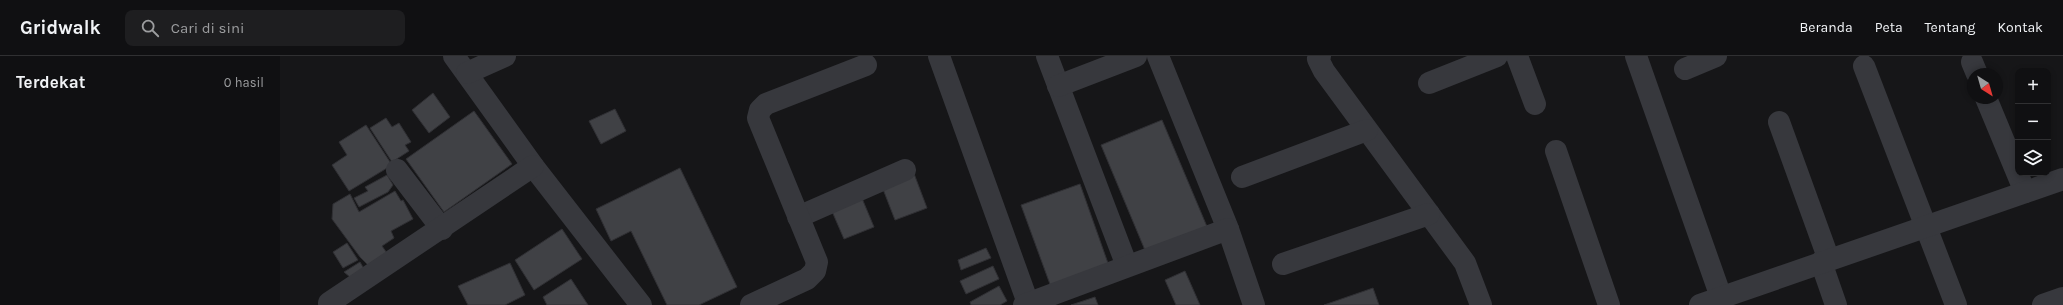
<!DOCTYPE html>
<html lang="id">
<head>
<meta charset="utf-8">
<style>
  body { margin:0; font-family:Karla,sans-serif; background:#1e1e20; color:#f1f3f6 }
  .controls { position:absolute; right:12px; top:12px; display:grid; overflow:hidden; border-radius:8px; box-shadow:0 2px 6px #0003 }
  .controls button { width:36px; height:36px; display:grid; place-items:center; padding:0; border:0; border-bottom:1px solid #303032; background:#101012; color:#f1f3f6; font:20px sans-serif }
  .compass { position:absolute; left:1687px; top:12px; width:36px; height:36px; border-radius:50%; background:#101012; box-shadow:0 2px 6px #0003; rotate:143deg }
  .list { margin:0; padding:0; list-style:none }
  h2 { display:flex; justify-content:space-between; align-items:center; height:52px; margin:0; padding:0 16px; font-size:17px }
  h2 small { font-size:13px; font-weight:400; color:#9c9d9f }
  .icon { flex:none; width:22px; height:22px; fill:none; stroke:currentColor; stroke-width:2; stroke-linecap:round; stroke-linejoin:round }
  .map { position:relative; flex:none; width:1783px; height:249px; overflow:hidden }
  header { display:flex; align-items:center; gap:24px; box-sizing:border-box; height:56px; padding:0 20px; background:#101012; border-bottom:1px solid #303032 }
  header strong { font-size:19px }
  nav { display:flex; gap:22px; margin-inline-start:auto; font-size:14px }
  .search { width:280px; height:36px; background:#1e1e20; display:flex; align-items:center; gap:10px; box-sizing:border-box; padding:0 14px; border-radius:8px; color:#9c9d9f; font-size:15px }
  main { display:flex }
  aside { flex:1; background:#101012 }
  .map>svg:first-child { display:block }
  .building { fill:#404145; stroke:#303034 }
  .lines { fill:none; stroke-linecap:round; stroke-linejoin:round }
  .minor { stroke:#37383d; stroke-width:22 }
</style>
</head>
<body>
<header>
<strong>Gridwalk</strong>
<div class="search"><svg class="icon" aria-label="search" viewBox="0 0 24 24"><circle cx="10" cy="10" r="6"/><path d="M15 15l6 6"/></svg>Cari di sini</div>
<nav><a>Beranda</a><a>Peta</a><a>Tentang</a><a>Kontak</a></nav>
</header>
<main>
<aside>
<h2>Terdekat<small>0 hasil</small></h2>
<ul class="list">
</ul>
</aside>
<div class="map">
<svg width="1783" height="249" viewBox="0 0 1783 249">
  <rect width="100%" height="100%" fill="#161618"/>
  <g class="building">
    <polygon points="153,37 170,61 149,77 132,54"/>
    <polygon points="335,53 346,75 321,88 309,65"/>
    <polygon points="194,55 232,108 164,156 126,103"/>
    <polygon points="106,62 112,71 119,67 131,86 125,89 129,95 112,106 90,72"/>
    <polygon points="882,64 928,173 867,199 821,89"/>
    <polygon points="86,69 112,109 69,135 52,109 67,99 59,86"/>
    <polygon points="400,112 457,231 419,249 387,249 351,175 331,185 316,153"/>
    <polygon points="633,115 647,152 615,164 601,128"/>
    <polygon points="107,119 113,129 108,136 79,151 74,142 88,135 85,131"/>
    <polygon points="800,128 829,210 771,231 741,149"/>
    <polygon points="115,135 121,145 123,144 133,163 111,175 114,182 102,190 109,200 92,213 80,201 52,163 53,148 70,138 79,156"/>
    <polygon points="581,140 594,171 564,183 551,153"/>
    <polygon points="282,173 302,203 254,234 235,204"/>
    <polygon points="67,187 78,204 63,212 53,196"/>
    <polygon points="706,192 711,202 681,214 678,204"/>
    <polygon points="80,206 88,220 77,227 64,216"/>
    <polygon points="230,207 245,239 225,249 188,249 178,230"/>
    <polygon points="713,210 719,223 686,238 680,225"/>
    <polygon points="905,215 920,249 896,249 885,224"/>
    <polygon points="291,223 308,249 267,249 263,241"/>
    <polygon points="719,230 727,245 720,249 691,249 690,246"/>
    <polygon points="1093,232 1099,249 1044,249"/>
    <polygon points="815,241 818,249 791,249"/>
  </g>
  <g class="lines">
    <g class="minor">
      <polyline points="174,0 253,110 361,249"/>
      <polyline points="659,0 748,247"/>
      <polyline points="767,0 847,210"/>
      <polyline points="878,0 948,173"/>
      <polyline points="1040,0 1038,3 1044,15 1185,207 1201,249"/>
      <polyline points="1237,0 1255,48"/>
      <polyline points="1356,0 1441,241"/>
      <polyline points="1692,6 1697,18"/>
      <polyline points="1584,10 1676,249"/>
      <polyline points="1405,13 1436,0"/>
      <polyline points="187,17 225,0"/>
      <polyline points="1149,27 1217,0"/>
      <polyline points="778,30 856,0"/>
      <polyline points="1706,42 1745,136"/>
      <polyline points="1499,66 1549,204"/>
      <polyline points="1276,95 1329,249"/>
      <polyline points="117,114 162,173"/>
      <polyline points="962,121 1087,74"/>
      <polyline points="518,161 625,114"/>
      <polyline points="1541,206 1556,249"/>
      <polyline points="1003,208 1149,158"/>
      <polyline points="49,247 253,110"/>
      <polyline points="471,249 527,223 535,215 537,206 478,62 480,54 486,48 586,9"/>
      <polyline points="744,249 948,173 974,249"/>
      <polyline points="1420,249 1783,123"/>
      <polyline points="1763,249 1783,242"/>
    </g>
  </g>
</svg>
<div class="controls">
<button>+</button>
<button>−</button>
<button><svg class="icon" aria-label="layers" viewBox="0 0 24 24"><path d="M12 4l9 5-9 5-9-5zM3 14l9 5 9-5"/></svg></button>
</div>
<svg class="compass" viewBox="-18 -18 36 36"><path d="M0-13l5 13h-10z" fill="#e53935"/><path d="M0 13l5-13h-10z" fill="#9c9d9f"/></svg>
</div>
</main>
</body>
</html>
